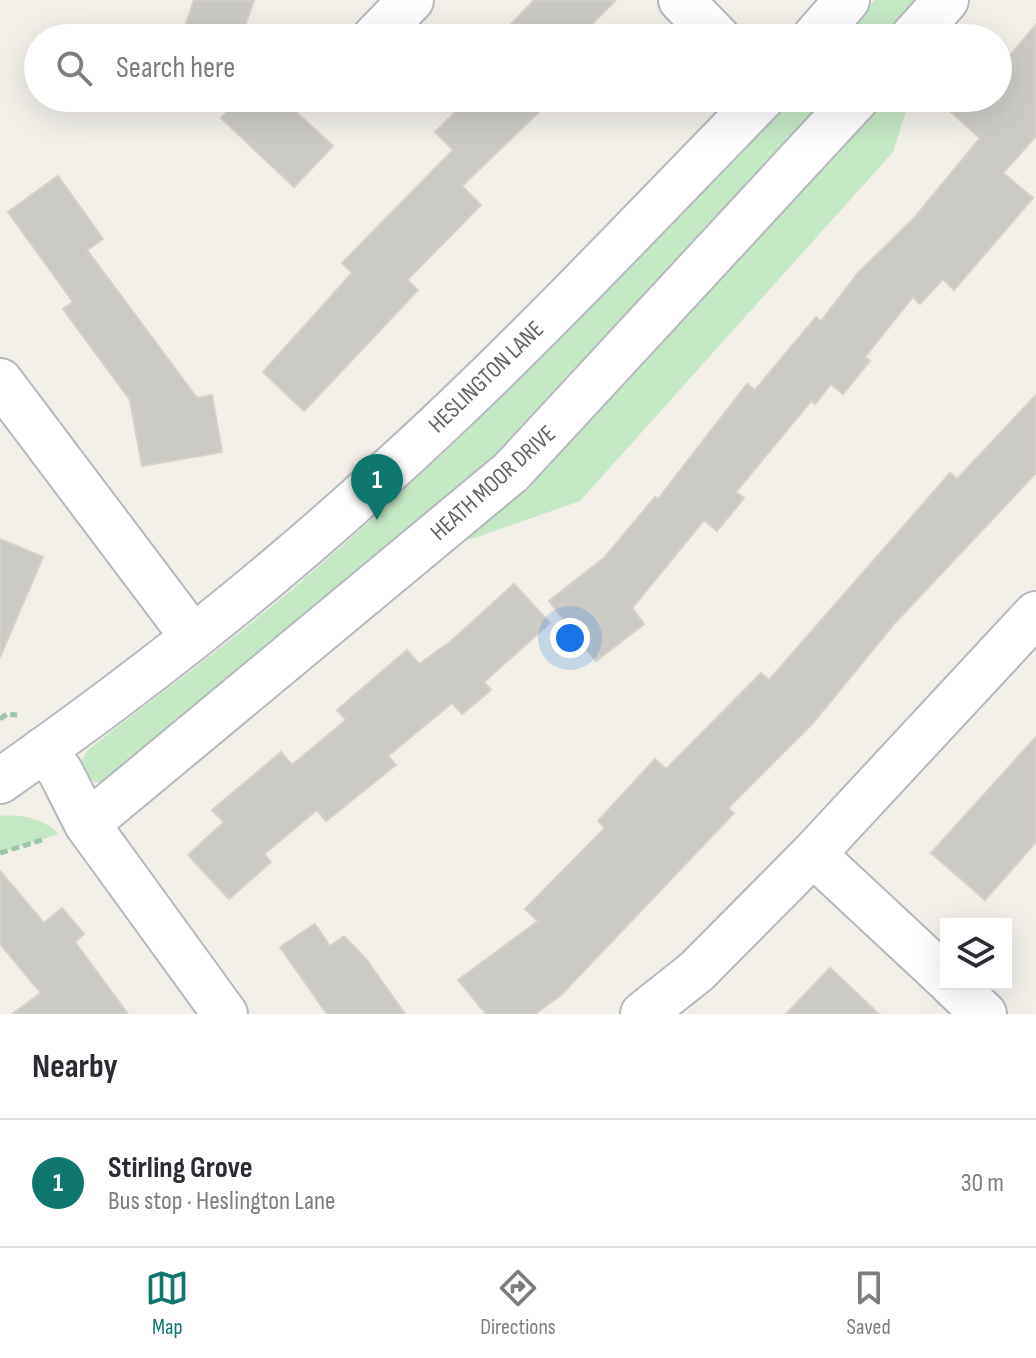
<!DOCTYPE html>
<html lang="en">
<head>
<meta charset="utf-8">
<style>
  body { margin:0; font-family:"Sofia Sans Condensed",sans-serif; background:#f7f7f7; color:#2b2b33 }
  .controls { position:absolute; right:24px; bottom:24px; display:grid; overflow:hidden; border-radius:0px; box-shadow:0 8px 32px #0002 }
  .controls button { width:72px; height:72px; display:grid; place-items:center; padding:0; border:0; border-bottom:2px solid #e1e1e2; background:#fff; color:#2b2b33; font:40px sans-serif }
  .you { position:absolute; left:570px; top:638px; width:28px; height:28px; margin:-20px; border:6px solid #fff; border-radius:50%; background:#1a73e8; box-shadow:0 0 0 12px #1a73e833 }
  .badge { display:grid; place-items:center; width:52px; height:52px; border-radius:50%; background:#0f766e; color:#fff; font-size:26px; font-weight:700 }
  .pin { position:absolute; translate:-50% -66px; filter:drop-shadow(0 2px 4px #0008) }
  .pin::after { content:''; position:absolute; top:42px; width:28px; height:24px; background:inherit; clip-path:polygon(0 0,100% 0,50% 100%) }
  .list { margin:0; padding:0; list-style:none }
  h2 { display:flex; justify-content:space-between; align-items:center; height:104px; margin:0; padding:0 32px; font-size:34px }
  h2 small { font-size:26px; font-weight:400; color:#7c7c81 }
  .list li { display:grid; grid-template-columns:52px 1fr auto; gap:24px; align-items:center; box-sizing:border-box; height:128px; padding:0 32px; border-top:2px solid #e1e1e2 }
  .list b { display:block; font-size:30px; white-space:nowrap }
  .list p { margin:0; font-size:26px; white-space:nowrap; color:#7c7c81 }
  .list em { font-size:26px; font-style:normal; color:#7c7c81 }
  .icon { flex:none; width:44px; height:44px; fill:none; stroke:currentColor; stroke-width:2; stroke-linecap:round; stroke-linejoin:round }
  .map { position:relative; flex:none; width:1036px; height:1014px; overflow:hidden }
  .search { position:absolute; background:#fff; box-shadow:0 8px 32px #0002; left:24px; right:24px; top:24px; height:88px; display:flex; align-items:center; gap:20px; box-sizing:border-box; padding:0 28px; border-radius:44px; color:#7c7c81; font-size:30px }
  .sheet { height:232px; background:#fff }
  nav { display:flex; justify-content:space-around; align-items:center; box-sizing:border-box; height:112px; border-top:2px solid #e1e1e2; background:#fff; font-size:22px; color:#7c7c81 }
  nav a { display:grid; justify-items:center; gap:4px }
  nav .on { color:#0f766e }
  .map>svg:first-child { display:block }
  .green { fill:#c5e8c5 }
  .building { fill:#cccac5; stroke:#d6d1c6; stroke-width:2 }
  .lines { fill:none; stroke-linecap:round; stroke-linejoin:round }
  .street-casing { stroke:#b5b8bc; stroke-width:48 }
  .secondary-casing { stroke:#b6babf; stroke-width:48 }
  .path { stroke:#9cc7a9; stroke-width:5; stroke-dasharray:8 4; stroke-linecap:butt }
  .street { stroke:#fff; stroke-width:44 }
  .secondary { stroke:#fff; stroke-width:44 }
  .labels { text-anchor:middle; dominant-baseline:central; stroke-width:8; stroke-linejoin:round; paint-order:stroke }
  .street-label { font-size:24px; fill:#5f6368; stroke:#fff }
</style>
</head>
<body>
<div class="map">
<svg width="1036" height="1014" viewBox="0 0 1036 1014">
  <rect width="100%" height="100%" fill="#f1efe8"/>
  <g class="green">
    <polygon points="875,0 923,0 888,38 841,38"/>
    <path d="M787,98H833L517,446L103,784L85,779L82,759L88,750C153,699 220,650 283,597C464,444 627,273 787,98Z"/>
    <polygon points="884,98 890,98 906,111 893,152 580,501 466,541 571,438"/>
    <path d="M0,816C22,814 43,818 59,834L0,853Z"/>
  </g>
  <g class="building">
    <polygon points="194,0 254,0 241,38 181,38"/>
    <polygon points="534,0 616,0 578,38 498,38"/>
    <polygon points="1036,24 1036,136 1003,173 1033,198 954,290 943,279 920,304 913,297 865,357 870,361 843,394 831,384 815,404 811,401 736,492 744,498 717,531 704,520 632,608 644,624 596,661 549,601 605,557 655,497 658,499 747,384 755,390 816,317 821,321 858,273 915,217 980,138 935,98 998,98 998,70"/>
    <polygon points="241,98 281,98 333,146 294,187 221,118"/>
    <polygon points="469,98 528,98 540,111 462,186 481,205 407,280 418,290 304,411 263,372 352,273 342,263 453,150 435,132"/>
    <polygon points="58,176 103,239 87,250 197,398 212,395 222,452 142,466 130,400 63,309 73,302 8,212"/>
    <polygon points="1036,395 1036,473 893,625 813,723 728,808 734,813 561,995 535,1014 486,1014 458,980 538,921 525,909 605,828 598,821 655,759 666,769 761,673 769,680 950,473 957,479"/>
    <polygon points="0,539 43,557 0,657"/>
    <polygon points="514,584 550,623 484,682 491,690 462,714 452,703 388,756 396,765 326,821 317,810 264,854 271,862 229,899 188,855 224,822 212,810 281,752 292,765 346,720 337,710 407,650 419,664 450,642"/>
    <polygon points="1036,737 1036,842 985,900 931,853"/>
    <polygon points="0,871 44,923 62,908 84,934 75,942 128,1014 12,1014 41,993 0,944"/>
    <polygon points="315,924 330,946 344,936 366,959 405,1014 327,1014 280,947"/>
    <polygon points="830,968 879,1014 786,1014"/>
  </g>
  <g class="lines">
    <g class="street-casing">
      <g id="street">
        <polyline points="681,0 718,38"/>
        <polyline points="374,38 411,0"/>
        <polyline points="912,38 946,0"/>
        <polyline points="0,381 193,637"/>
        <polyline points="43,750 60,771 87,824 225,1014"/>
        <polyline points="87,824 511,472 857,98"/>
        <polyline points="813,854 946,978"/>
        <polyline points="952,984 984,1014"/>
        <polyline points="643,1014 697,971 813,854 1036,614"/>
      </g>
    </g>
    <g class="secondary-casing">
      <g id="secondary">
        <polyline points="814,38 847,0"/>
        <path d="M0,781C134,687 264,585 384,475C516,356 638,225 762,98"/>
      </g>
    </g>
    <g class="path">
      <polyline points="0,719 7,714 17,715"/>
      <polyline points="0,853 45,839"/>
    </g>
    <use href="#street" class="street"/>
    <use href="#secondary" class="secondary"/>
  </g>
  <g class="labels">
    <g class="street-label">
      <text transform="translate(486 377) rotate(-44)">HESLINGTON LANE</text>
      <text transform="translate(493 483) rotate(-42)">HEATH MOOR DRIVE</text>
    </g>
  </g>
</svg>
<div class="controls">
<button><svg class="icon" aria-label="layers" viewBox="0 0 24 24"><path d="M12 4l9 5-9 5-9-5zM3 14l9 5 9-5"/></svg></button>
</div>
<div class="you"></div>
<div class="pin badge" style="left:377px;top:520px">1</div>
<div class="search"><svg class="icon" aria-label="search" viewBox="0 0 24 24"><circle cx="10" cy="10" r="6"/><path d="M15 15l6 6"/></svg>Search here</div>
</div>
<section class="sheet">
<h2>Nearby<small></small></h2>
<ul class="list">
<li><span class="badge">1</span><div><b>Stirling Grove</b><p>Bus stop · Heslington Lane</p></div><em>30 m</em></li>
</ul>
</section>
<nav>
<a class="on"><svg class="icon" aria-label="map" viewBox="0 0 24 24"><path d="M3 6l6-2 6 2 6-2v14l-6 2-6-2-6 2zM9 4v14M15 6v14"/></svg>Map</a>
<a><svg class="icon" aria-label="directions" viewBox="0 0 24 24"><path d="M12 3l9 9-9 9-9-9zM9 14v-3h6M13 9l2 2-2 2"/></svg>Directions</a>
<a><svg class="icon" aria-label="saved" viewBox="0 0 24 24"><path d="M7 4h10v16l-5-4-5 4z"/></svg>Saved</a>
</nav>
</body>
</html>
